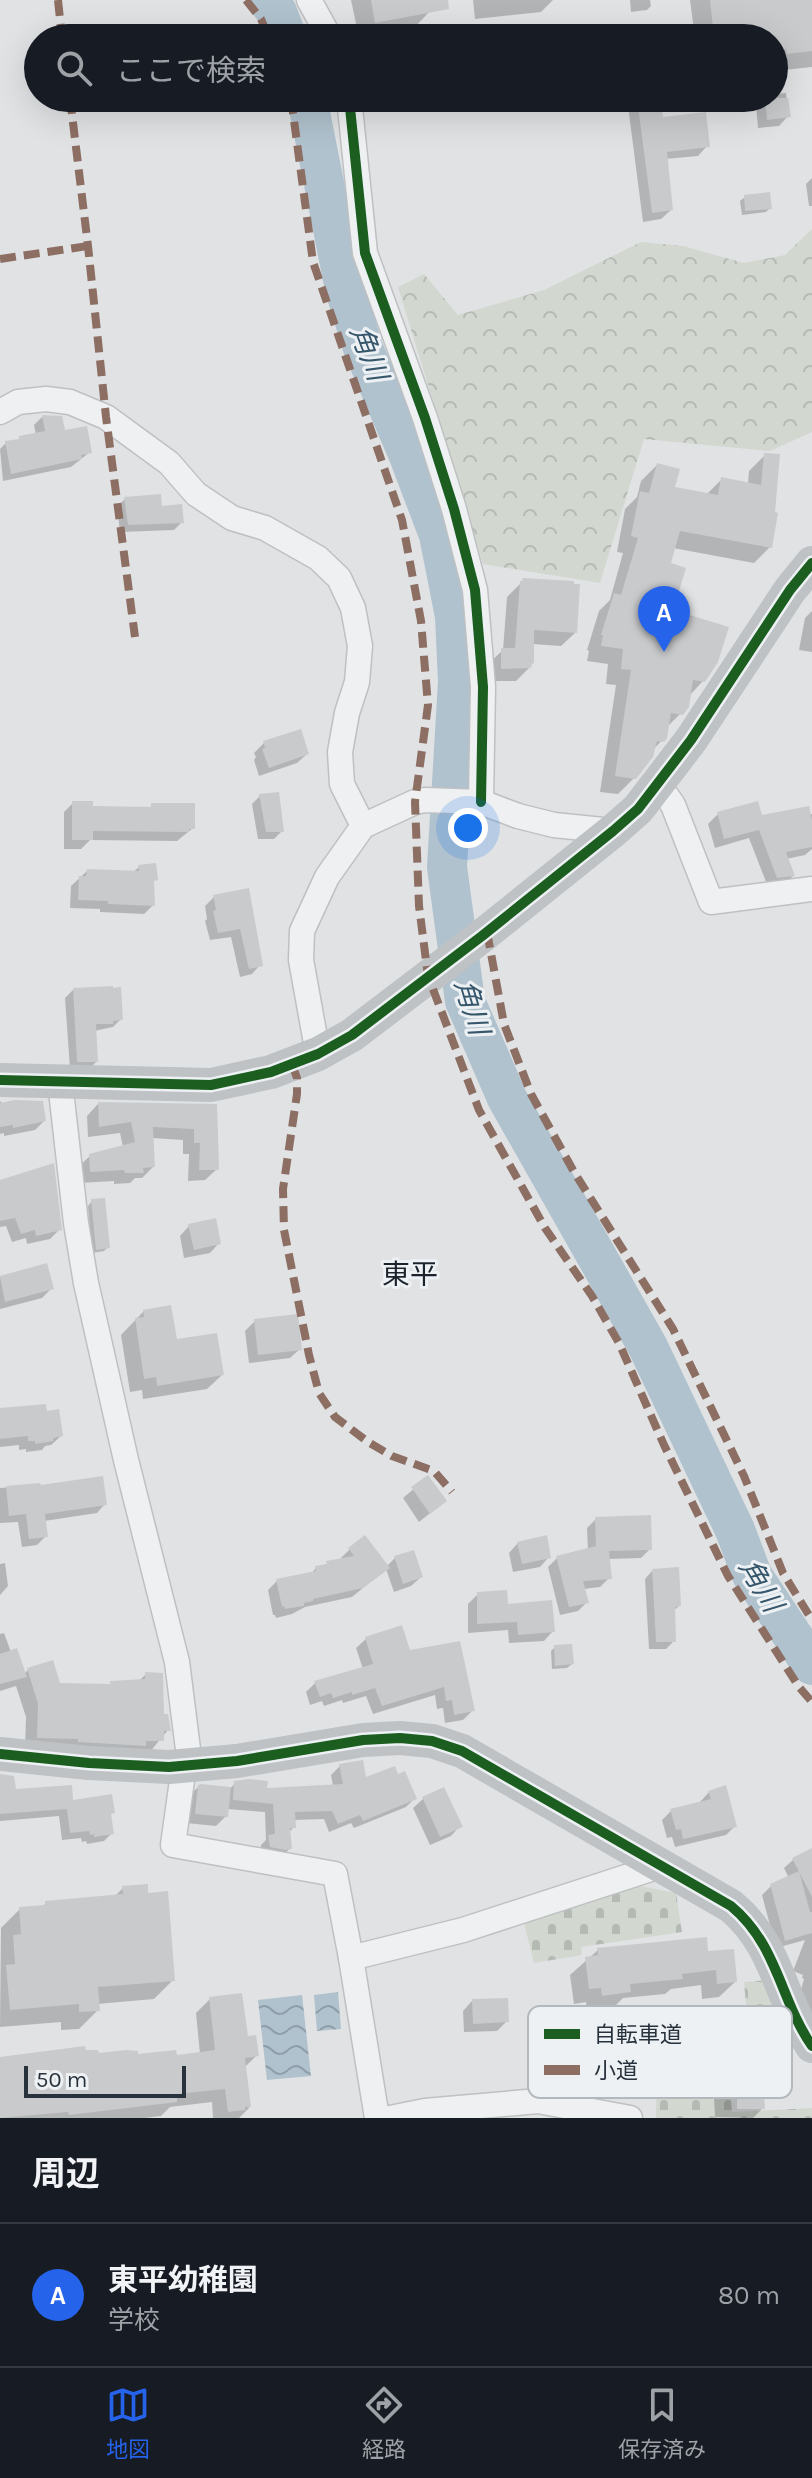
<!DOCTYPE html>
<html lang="ja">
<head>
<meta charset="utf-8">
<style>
  body { margin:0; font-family:Karla,"Noto Sans JP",sans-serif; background:#242831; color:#f1f3f6 }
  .scale { position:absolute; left:24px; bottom:20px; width:162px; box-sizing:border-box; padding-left:8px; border:4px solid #28323c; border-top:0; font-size:22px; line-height:28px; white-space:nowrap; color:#28323c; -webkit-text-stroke:6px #edf1f4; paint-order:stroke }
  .you { position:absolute; left:468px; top:828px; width:28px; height:28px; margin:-20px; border:6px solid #fff; border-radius:50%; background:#1a73e8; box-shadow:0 0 0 12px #1a73e833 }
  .badge { display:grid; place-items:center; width:52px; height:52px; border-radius:50%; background:#2563eb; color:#fff; font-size:26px; font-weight:700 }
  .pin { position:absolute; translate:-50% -66px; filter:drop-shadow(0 2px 4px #0008) }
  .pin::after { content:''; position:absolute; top:42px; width:28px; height:24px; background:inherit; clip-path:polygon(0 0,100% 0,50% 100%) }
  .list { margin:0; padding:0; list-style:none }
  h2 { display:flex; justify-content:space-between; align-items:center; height:104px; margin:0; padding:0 32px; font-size:34px }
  h2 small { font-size:26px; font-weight:400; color:#9ea1a6 }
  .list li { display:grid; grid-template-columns:52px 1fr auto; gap:24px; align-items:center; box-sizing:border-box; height:144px; padding:0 32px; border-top:2px solid #363941 }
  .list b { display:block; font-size:30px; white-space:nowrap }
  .list p { margin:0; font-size:26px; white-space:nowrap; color:#9ea1a6 }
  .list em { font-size:26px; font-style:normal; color:#9ea1a6 }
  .icon { flex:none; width:44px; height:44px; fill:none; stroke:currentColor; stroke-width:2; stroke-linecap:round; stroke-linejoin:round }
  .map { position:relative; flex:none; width:812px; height:2118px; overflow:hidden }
  .search { position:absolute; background:#171b24; box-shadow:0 8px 32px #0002; left:24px; right:24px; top:24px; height:88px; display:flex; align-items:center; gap:20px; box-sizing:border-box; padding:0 28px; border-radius:44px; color:#9ea1a6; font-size:30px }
  .sheet { height:248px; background:#171b24 }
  nav { display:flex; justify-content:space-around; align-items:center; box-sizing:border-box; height:112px; border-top:2px solid #363941; background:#171b24; font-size:22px; color:#9ea1a6 }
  nav a { display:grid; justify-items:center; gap:4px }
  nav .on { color:#2563eb }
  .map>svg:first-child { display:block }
  .forest { fill:url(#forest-crowns) }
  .cemetery { fill:url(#cemetery-stones) }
  .water { fill:url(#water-waves) }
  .shadow { fill:#0003 }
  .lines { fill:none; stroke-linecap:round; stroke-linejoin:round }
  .river { stroke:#b0c2ce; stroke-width:40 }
  .building { fill:#c8cacc }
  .street-casing { stroke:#bec0c2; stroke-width:27 }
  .street { stroke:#eff0f1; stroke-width:24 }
  .secondary { stroke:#bec2c4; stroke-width:34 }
  .quiet { stroke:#8d6e63; stroke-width:8; stroke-dasharray:16 8; stroke-linecap:butt }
  .cycleway-casing { stroke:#edf1f4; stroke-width:15 }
  .cycleway { stroke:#1b5e20; stroke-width:10 }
  .labels { text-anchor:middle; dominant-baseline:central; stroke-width:6; stroke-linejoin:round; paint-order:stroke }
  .water-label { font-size:28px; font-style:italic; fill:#36566c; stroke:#edf1f4 }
  .neighbourhood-label { font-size:28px; fill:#1b232c; stroke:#edf1f4 }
  .key { fill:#edf1f4; stroke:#b2b8bd; stroke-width:2 }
  .key-label { font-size:22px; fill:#28323c }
</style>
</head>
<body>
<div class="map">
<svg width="812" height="2118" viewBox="0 0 812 2118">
  <defs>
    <pattern id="forest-crowns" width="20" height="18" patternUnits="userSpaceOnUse" patternTransform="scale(2)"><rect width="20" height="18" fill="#d2d8d0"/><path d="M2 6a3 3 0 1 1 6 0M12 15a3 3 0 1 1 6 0" fill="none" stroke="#b4bab4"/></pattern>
    <pattern id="cemetery-stones" width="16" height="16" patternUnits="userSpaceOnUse" patternTransform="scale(2)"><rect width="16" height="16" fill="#d2d8d0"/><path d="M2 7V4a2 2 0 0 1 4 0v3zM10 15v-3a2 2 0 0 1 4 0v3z" fill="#b4bab4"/></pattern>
    <pattern id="water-waves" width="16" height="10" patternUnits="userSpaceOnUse" patternTransform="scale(2)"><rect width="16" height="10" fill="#b0c2ce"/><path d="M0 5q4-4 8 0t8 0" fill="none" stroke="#8f9ea8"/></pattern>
  </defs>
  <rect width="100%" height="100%" fill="#e0e2e4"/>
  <polygon class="forest" points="812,229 812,432 770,451 644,439 600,583 483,564 398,287 424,274 458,315 544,290 641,242 683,246 744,263 785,255"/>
  <g class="cemetery">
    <polygon points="640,1886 676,1893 682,1932 581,1947 582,1955 534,1963 524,1923"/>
    <polygon points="768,1980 786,2033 730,2039 727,2019 747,2017 744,1982"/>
    <polygon points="765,2049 765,2072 729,2076 732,2112 812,2108 812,2118 656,2118 657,2059"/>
  </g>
  <g class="water">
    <polygon points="338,1992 341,2029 317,2031 314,1995"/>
    <polygon points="302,1995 311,2076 267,2080 258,2000"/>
  </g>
  <g class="shadow">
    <polygon points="351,0 428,0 430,11 414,28 359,38"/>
    <polygon points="473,0 553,0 541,12 475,19"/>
    <polygon points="630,0 650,0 651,6 647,10 631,12"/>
    <polygon points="690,0 812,0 812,67 774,71 774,38 695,38"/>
    <polygon points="786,93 788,116 779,126 758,128 756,105 763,98 774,98 774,94"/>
    <polygon points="636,98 658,98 661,119 707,146 698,156 665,159 671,210 661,219 643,222 628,106"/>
    <polygon points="812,178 812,206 809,206 806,184"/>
    <polygon points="745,197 770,208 766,212 742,215 740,201"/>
    <polygon points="42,417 90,452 71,467 3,481 0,449 6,443 36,435 34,425"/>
    <polygon points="765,455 770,547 754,563 673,548 668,565 671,612 703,681 689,696 681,713 666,728 665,737 652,751 634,778 618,794 600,792 616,685 606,684 608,664 587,661 589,651 587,650 599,611 610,600 623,553 617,552 625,509 637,497 641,481 657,465 673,489 706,495 722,479 748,484 749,471"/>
    <polygon points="125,499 160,509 182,522 174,530 120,532 117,507"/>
    <polygon points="524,580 575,633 561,646 532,644 529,668 516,681 488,681 488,664 503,650 507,597"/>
    <polygon points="812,611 812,652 799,650 805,618"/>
    <polygon points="264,743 307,754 297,763 259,776 254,760 256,757 254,753"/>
    <polygon points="260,796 282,831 274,839 258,839 252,804"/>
    <polygon points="73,803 91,808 149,809 152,805 193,828 177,841 90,840 81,849 64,849 64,812"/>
    <polygon points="718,814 760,818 812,814 812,849 805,855 786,859 793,876 783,885 768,887 749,838 715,848 708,824"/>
    <polygon points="139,867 156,879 152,883 153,905 144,914 100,912 100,909 70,908 71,886 87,871 132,873"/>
    <polygon points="248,891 260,965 252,974 240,977 231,937 210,940 205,921 207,919 205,906 214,897"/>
    <polygon points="73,990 121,1019 113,1027 94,1031 96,1062 88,1070 70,1069 65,998"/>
    <polygon points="0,1101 3,1104 44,1121 35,1130 4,1136 4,1133 0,1134"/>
    <polygon points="98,1104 215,1106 217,1169 205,1180 188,1181 189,1154 183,1154 183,1140 152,1138 153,1167 142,1178 135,1178 130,1183 114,1184 114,1181 79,1183 78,1167 90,1156 123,1147 120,1133 88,1137 87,1116"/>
    <polygon points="0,1182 60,1229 50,1239 27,1244 26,1238 12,1242 6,1226 0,1227"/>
    <polygon points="92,1201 108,1247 104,1251 92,1253 88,1206"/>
    <polygon points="189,1226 219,1243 210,1253 184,1258 180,1236"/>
    <polygon points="46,1266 52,1288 42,1298 0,1309 0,1278"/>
    <polygon points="144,1311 175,1341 222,1375 207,1389 143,1399 142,1390 130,1392 121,1335"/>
    <polygon points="255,1321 300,1349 290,1358 249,1363 245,1331"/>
    <polygon points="0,1410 61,1436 51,1445 45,1446 42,1450 26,1452 26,1449 19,1450 19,1445 0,1447"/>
    <polygon points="428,1477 445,1501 419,1522 403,1498"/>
    <polygon points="39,1485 105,1504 97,1513 44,1521 46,1536 37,1545 22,1547 18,1522 0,1523 0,1488"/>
    <polygon points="596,1519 650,1549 641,1558 608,1559 609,1578 600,1587 583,1589 587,1602 578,1611 560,1615 548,1567 557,1558 588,1551 587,1528"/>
    <polygon points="518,1543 549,1557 540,1567 513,1572 509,1553"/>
    <polygon points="350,1549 387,1566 395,1558 421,1577 411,1586 394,1592 386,1569 352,1597 305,1607 292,1614 276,1618 275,1615 273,1615 268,1590 277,1581 310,1575 316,1568 340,1559"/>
    <polygon points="5,1563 8,1586 0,1595 0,1564"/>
    <polygon points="652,1571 679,1606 673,1611 674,1641 666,1649 649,1649 645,1579"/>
    <polygon points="478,1594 506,1607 553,1631 544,1641 509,1643 508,1630 468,1633 468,1604"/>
    <polygon points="4,1633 11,1652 24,1674 28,1670 58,1685 108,1686 138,1682 146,1674 168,1730 149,1753 25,1750 26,1717 16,1686 0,1691 0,1634"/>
    <polygon points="366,1639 408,1653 473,1710 463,1720 445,1723 443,1708 437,1709 435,1695 373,1714 366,1696 343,1703 342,1700 324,1706 322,1701 310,1705 306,1692 315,1683 363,1669 356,1648"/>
    <polygon points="555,1647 572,1664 567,1668 552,1669 551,1651"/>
    <polygon points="340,1766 365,1780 414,1799 406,1807 354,1828 351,1823 329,1832 324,1819 293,1820 294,1827 289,1832 290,1848 282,1857 261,1855 261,1845 266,1840 265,1812 227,1809 226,1816 216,1826 186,1823 189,1796 198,1787 230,1789 235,1783 265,1790 333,1786 331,1775"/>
    <polygon points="0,1777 14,1791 113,1812 109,1816 112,1833 104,1841 87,1844 86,1841 82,1842 81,1838 62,1840 59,1816 0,1821"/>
    <polygon points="443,1790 460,1826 451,1836 430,1845 413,1808 423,1799"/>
    <polygon points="709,1792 735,1826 726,1835 675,1847 672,1837 667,1838 662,1820 671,1811 701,1804 700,1802"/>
    <polygon points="812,1850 812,2017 798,2000 804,1979 802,1978 803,1975 793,1971 805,1940 776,1948 762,1895 771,1886 789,1878 784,1868 793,1860"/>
    <polygon points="123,1888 173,1980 154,1999 97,2004 98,2010 79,2029 61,2030 61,2022 0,2027 1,1928 20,1909 42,1907 46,1903 114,1897"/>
    <polygon points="598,1950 707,1954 735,1982 719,1997 702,1999 701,1985 671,1989 665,1994 623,1998 613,2008 587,2011 586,2002 574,2004 570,1975"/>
    <polygon points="210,1999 246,2038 257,2055 244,2068 249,2108 239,2118 213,2118 212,2102 170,2107 161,2116 144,2118 0,2118 0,2059 84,2052 97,2055 175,2057 200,2054 196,2013"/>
    <polygon points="472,2001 507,2021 497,2031 464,2032 463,2011"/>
    <polygon points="733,2078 763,2108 753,2118 715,2117 714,2097"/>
  </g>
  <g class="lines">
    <g class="river">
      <polyline points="267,0 277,12 287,38"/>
      <polyline points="307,98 345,289 363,348 409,456 439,535 455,616 458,682 447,867 465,1001 507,1098 648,1347 735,1530 752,1575 812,1665"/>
    </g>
  </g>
  <g class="building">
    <polygon points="371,0 448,0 449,9 375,23"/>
    <polygon points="710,0 812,0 812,51 787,54 786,49 774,51 774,38 714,38"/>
    <polygon points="637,98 660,98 663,117 706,112 710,147 667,152 673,210 652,213"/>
    <polygon points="765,98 788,98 791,117 767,120"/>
    <polygon points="770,192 772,209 745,211 744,195"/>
    <polygon points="42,415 62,416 65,430 87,426 92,453 81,455 82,459 11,474 5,441 19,439 19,436 45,431"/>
    <polygon points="764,453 780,454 775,512 778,513 772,548 680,531 671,563 686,568 673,610 729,627 718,662 705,682 693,680 689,707 683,715 671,713 667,738 664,742 657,741 653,757 636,779 615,776 631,670 621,669 623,649 601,646 603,635 601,635 614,593 621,595 638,538 631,536 640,491 649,493 657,463 680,469 675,487 718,495 721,477 761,485"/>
    <polygon points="161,494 162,506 182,504 184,523 128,525 124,497"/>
    <polygon points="523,578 574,581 574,584 580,584 577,633 534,630 534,663 532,664 531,668 501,669 501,648 515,648 520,581 522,581"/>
    <polygon points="301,729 309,754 269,768 262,749 265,748 263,741"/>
    <polygon points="279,792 284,832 266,832 259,794"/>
    <polygon points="72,801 93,801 93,806 151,807 151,803 195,803 195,829 189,829 189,832 93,831 93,840 72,840"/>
    <polygon points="758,801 762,815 809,806 812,820 812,847 786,852 795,876 777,878 759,830 724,839 717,812"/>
    <polygon points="156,863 158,880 154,881 155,906 108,904 108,901 78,900 79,876 86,876 87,869 139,871 138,865"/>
    <polygon points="249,888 263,966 249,969 240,929 218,933 213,911 216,910 213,895"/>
    <polygon points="113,986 113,988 121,987 123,1020 113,1021 113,1024 96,1024 98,1062 77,1062 73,988"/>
    <polygon points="15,1100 43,1101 46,1121 13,1128 13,1125 0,1127 0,1103"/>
    <polygon points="98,1102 217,1104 219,1170 199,1170 200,1143 194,1143 194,1129 153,1127 155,1167 143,1168 144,1173 125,1173 124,1170 90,1172 89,1154 135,1142 131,1122 99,1127"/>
    <polygon points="54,1163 62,1230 36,1236 35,1230 21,1234 15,1218 0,1221 0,1180"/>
    <polygon points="105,1198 110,1248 96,1250 91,1199"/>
    <polygon points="216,1218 221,1244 194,1250 188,1224"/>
    <polygon points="47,1263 54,1289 5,1302 0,1276"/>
    <polygon points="171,1305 177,1339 217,1333 224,1375 157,1386 156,1377 144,1379 135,1318 144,1317 143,1310"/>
    <polygon points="298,1314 302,1350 258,1355 254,1319"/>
    <polygon points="46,1404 47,1411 59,1409 63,1436 53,1438 53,1441 35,1444 35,1441 28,1441 28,1436 0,1439 0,1408"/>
    <polygon points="428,1475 447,1501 430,1514 411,1487"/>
    <polygon points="103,1476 107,1505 45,1514 48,1537 29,1539 26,1514 9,1516 6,1486 40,1483 41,1485"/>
    <polygon points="651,1515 652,1550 609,1551 612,1579 583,1581 589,1603 569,1607 556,1556 596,1546 595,1517"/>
    <polygon points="365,1535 390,1568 363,1588 313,1599 313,1601 304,1603 304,1606 285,1609 284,1606 282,1607 276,1579 316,1571 315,1566 327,1564 326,1561 354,1556 348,1548"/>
    <polygon points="547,1535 551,1558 522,1564 517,1542"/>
    <polygon points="414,1550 423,1577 403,1584 394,1556"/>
    <polygon points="679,1567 681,1606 675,1607 676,1642 656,1642 652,1569"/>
    <polygon points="507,1590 508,1604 552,1600 555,1632 518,1635 517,1622 477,1624 477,1592"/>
    <polygon points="402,1625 410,1650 460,1641 475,1711 454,1715 452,1700 446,1701 444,1687 382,1706 375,1688 352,1695 352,1692 333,1698 331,1693 320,1697 314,1681 373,1664 365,1637"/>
    <polygon points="572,1644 574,1664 555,1666 554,1645"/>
    <polygon points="17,1648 27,1677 0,1684 0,1654"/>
    <polygon points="53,1660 60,1683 110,1684 110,1681 145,1679 145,1672 163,1673 164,1714 168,1714 171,1731 164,1731 164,1741 146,1741 146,1746 78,1742 78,1739 37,1738 38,1704 27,1668"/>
    <polygon points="363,1760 366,1777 395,1766 398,1774 405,1771 417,1799 363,1821 360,1815 338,1824 332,1811 295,1812 296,1828 290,1828 292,1849 285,1850 270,1847 268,1835 275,1834 273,1804 233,1800 234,1781 249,1779 268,1781 267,1788 343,1784 339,1764"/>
    <polygon points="0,1774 14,1776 16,1789 72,1785 73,1800 112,1794 115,1813 111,1814 114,1834 94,1837 94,1834 90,1835 89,1831 70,1833 67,1809 0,1814"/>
    <polygon points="201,1784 231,1787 228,1817 195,1814 198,1785"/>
    <polygon points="726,1785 737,1827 683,1839 681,1829 676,1830 670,1809 711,1799 708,1791"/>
    <polygon points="444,1787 463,1827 440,1837 422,1797"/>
    <polygon points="812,1848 812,1897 792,1858"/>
    <polygon points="799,1871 810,1912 812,1912 812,1933 785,1941 770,1884"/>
    <polygon points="148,1884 148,1893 168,1891 175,1981 98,1987 100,2011 79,2012 79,2004 10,2010 6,1965 15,1964 13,1935 21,1934 19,1907 45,1905 45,1901 123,1894 122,1886"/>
    <polygon points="707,1937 708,1951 734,1949 737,1982 717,1984 716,1970 682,1974 683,1979 630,1984 631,1992 602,1996 601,1988 589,1989 585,1957 598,1955 597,1948"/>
    <polygon points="242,1993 248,2036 256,2035 259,2056 245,2058 251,2107 245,2107 245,2110 228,2112 225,2089 177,2094 177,2102 69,2115 68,2112 0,2118 0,2057 85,2046 86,2050 98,2050 99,2053 126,2050 138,2051 138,2054 176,2050 177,2055 215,2050 209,1997"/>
    <polygon points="508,1998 509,2022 473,2024 472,1999"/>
    <polygon points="733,2076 755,2076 755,2081 763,2080 765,2109 737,2109 737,2099 733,2099"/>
  </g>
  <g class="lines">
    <g class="street-casing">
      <g id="street">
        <polyline points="309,0 330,38"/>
        <polyline points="349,98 365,253 425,418 454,509 475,590 483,687 481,802"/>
        <polyline points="0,412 18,402 46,399 70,402 106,417 169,463 196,494 232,518 265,528 318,558 339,578 353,608 360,646 357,682 347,713 340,752 342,784 363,826"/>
        <polyline points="655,789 666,795 673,805 711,902 812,889"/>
        <polyline points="318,1054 301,960 302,931 327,877 363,826 415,802 425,800 481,802 518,816 554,825 613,831"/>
        <polyline points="60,1082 76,1223 86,1283 126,1460 177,1662 190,1765"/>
        <polyline points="184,1766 173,1845 335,1874 351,1958"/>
        <polyline points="377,2118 351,1958 463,1930 660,1866"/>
        <polyline points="390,2118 425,2111 538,2101 630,2118"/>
      </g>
    </g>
    <use href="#street" class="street"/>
    <g class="secondary">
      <polyline points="0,1080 211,1085 271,1072 318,1054 352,1035 482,936 613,831 638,809 691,740 790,590 812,563"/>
      <path d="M0,1754L89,1763L169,1767L237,1761L363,1740L400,1738L432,1741L462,1751L731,1906C778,1945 780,2000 812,2046"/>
    </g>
    <g class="quiet">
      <polyline points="58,0 62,38"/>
      <polyline points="246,0 261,19 269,38"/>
      <polyline points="70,98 88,246 106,417 135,637"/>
      <polyline points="291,98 313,262 402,520 421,621 428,705 415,802 419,906 428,976 479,1110 545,1228 592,1296 619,1343 664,1445 728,1576 799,1687 812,1702"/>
      <polyline points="0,259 88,246"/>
      <polyline points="487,932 504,1024 531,1094 574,1172 673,1329 744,1476 783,1573 812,1620"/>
      <polyline points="292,1064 297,1078 297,1094 283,1189 284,1230 309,1355 319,1393 335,1417 368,1442 392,1456 434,1471 452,1492"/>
    </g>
    <g class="cycleway-casing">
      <g id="cycleway">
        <polyline points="349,98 365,253 425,418 454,509 475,590 483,687 481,802"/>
        <polyline points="0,1080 211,1085 271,1072 318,1054 352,1035 482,936 613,831 638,809 691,740 790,590 812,563"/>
        <path d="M0,1754L89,1763L169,1767L237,1761L363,1740L400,1738L432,1741L462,1751L731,1906C778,1945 780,2000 812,2046"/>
      </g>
    </g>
    <use href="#cycleway" class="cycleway"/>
  </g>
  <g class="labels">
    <g class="water-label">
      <text transform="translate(369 353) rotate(69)">角川</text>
      <text transform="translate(472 1007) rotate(73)">角川</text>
      <text transform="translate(761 1585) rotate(59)">角川</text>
    </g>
    <g class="neighbourhood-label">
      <text x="410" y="1274">東平</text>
    </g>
  </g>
  <rect x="528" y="2006" width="264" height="92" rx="12" class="key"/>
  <rect x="544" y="2029" width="36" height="10" fill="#1b5e20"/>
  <rect x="544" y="2065" width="36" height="10" fill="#8d6e63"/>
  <g class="key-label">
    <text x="594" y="2042">自転車道</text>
    <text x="594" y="2078">小道</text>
  </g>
</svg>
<div class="scale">50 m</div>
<div class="you"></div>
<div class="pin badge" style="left:664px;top:652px">A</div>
<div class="search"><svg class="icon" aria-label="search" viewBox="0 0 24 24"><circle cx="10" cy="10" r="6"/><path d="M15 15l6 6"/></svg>ここで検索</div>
</div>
<section class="sheet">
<h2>周辺<small></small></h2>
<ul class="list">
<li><span class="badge">A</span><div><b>東平幼稚園</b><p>学校</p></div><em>80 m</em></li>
</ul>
</section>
<nav>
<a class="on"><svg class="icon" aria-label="map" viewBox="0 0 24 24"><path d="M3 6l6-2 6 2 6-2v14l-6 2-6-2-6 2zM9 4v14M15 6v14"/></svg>地図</a>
<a><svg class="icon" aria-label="directions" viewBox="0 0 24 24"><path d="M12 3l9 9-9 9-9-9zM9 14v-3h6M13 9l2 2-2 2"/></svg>経路</a>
<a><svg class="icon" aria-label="saved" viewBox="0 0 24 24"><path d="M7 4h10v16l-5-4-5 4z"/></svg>保存済み</a>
</nav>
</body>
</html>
